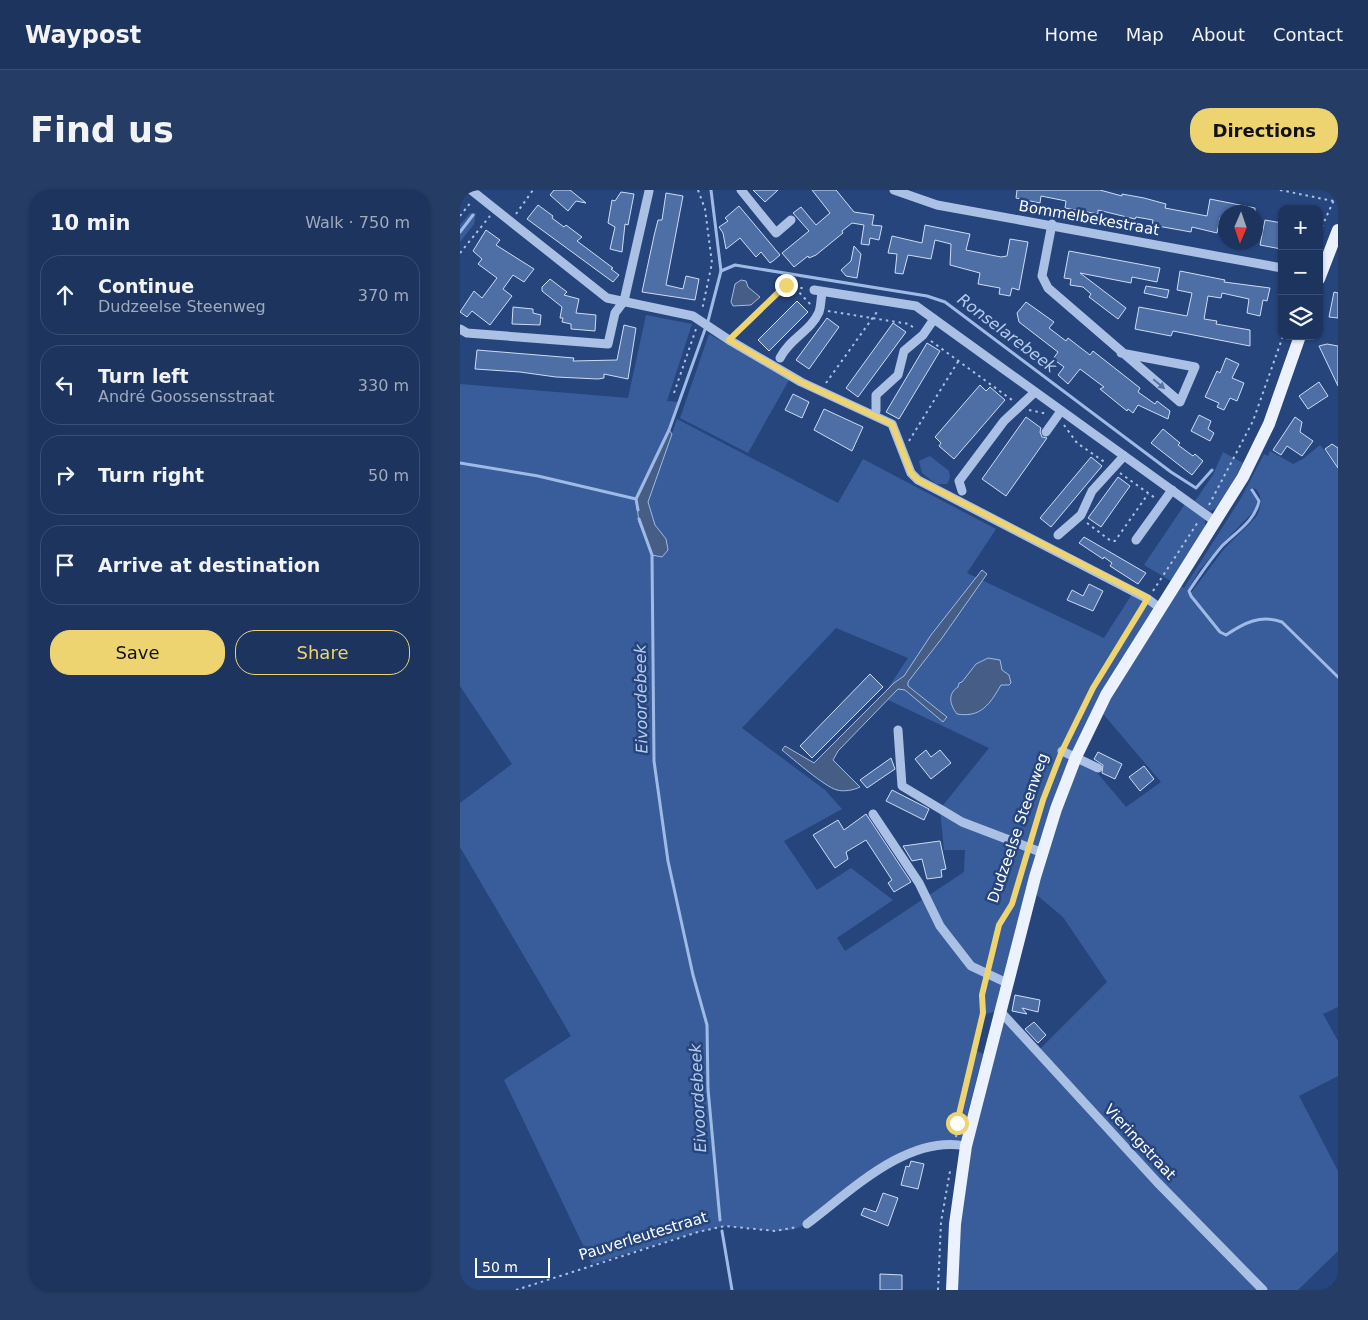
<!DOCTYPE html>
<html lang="en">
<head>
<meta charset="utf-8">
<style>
  body { margin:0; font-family:"DejaVu Sans",sans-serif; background:#253c64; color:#f1f3f6 }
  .controls { position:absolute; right:15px; top:15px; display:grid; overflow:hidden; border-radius:10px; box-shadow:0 1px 4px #0004 }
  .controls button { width:45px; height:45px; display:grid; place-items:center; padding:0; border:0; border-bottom:1px solid #3a4f73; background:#1c345e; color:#f1f3f6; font:25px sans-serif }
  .compass { position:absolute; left:758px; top:15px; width:45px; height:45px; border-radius:50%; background:#1c345e; box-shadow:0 1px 4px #0004; rotate:182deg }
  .scale { position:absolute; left:15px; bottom:12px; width:75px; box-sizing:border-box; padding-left:5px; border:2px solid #fff; border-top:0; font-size:14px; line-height:18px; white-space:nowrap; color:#fff; -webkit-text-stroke:4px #26457d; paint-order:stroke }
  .stop { position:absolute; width:15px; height:15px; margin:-11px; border:4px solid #eed470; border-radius:50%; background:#fff }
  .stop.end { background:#eed470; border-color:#fff; box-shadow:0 1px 5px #0008 }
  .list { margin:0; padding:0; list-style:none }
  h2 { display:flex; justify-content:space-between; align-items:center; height:65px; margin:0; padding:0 20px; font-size:21px }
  h2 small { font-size:16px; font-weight:400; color:#a0aabc }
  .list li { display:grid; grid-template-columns:32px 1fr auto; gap:15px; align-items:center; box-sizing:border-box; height:80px; margin:0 10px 10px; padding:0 10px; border:1px solid #3a4f73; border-radius:20px }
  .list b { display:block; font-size:19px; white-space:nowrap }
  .list p { margin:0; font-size:16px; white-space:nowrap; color:#a0aabc }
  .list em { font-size:16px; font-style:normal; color:#a0aabc }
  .actions { display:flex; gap:10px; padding:15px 20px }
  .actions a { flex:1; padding:11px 0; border:1px solid #eed470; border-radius:20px; text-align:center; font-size:18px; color:#eed470 }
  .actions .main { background:#eed470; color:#111 }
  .icon { flex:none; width:28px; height:28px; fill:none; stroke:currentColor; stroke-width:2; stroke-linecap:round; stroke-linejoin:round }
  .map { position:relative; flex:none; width:878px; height:1100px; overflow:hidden; border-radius:20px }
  header { display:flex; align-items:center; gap:30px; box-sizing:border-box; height:70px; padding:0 25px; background:#1c345e; border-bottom:1px solid #3a4f73 }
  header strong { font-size:24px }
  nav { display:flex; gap:28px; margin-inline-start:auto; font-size:18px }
  .intro { display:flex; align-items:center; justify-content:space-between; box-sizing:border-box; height:120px; padding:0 30px }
  h1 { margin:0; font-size:35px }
  .button { padding:12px 22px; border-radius:20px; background:#eed470; color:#111; font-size:18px; font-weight:700 }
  main { display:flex; gap:30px; padding:0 30px }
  aside { flex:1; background:#1c345e; border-radius:20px; box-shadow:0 1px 4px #0004 }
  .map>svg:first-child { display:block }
  .green { fill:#395d9b; fill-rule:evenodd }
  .water { fill:#465d86; stroke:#9fbae6 }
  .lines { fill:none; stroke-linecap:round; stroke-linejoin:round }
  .stream { stroke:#9fbae6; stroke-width:3 }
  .building { fill:#4e6ea6; stroke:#cedcf4 }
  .path { stroke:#abc0e5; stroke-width:2; stroke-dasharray:2.5 4; stroke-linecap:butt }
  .minor { stroke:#abc0e5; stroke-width:9 }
  .major { stroke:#ebf1fd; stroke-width:12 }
  .oneway { fill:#5570a1 }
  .route { stroke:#eed470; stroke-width:6 }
  .labels { text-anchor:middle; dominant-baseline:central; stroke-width:5; stroke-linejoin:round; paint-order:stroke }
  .street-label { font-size:15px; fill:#fff; stroke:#26457d }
  .water-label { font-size:16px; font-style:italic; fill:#b6cbed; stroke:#26457d }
</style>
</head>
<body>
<header>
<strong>Waypost</strong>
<nav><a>Home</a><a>Map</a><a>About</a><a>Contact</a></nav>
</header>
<div class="intro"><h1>Find us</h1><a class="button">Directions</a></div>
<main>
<aside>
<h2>10 min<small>Walk · 750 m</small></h2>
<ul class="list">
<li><svg class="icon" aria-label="ahead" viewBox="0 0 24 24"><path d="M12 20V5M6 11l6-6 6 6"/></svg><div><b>Continue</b><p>Dudzeelse Steenweg</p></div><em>370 m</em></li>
<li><svg class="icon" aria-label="left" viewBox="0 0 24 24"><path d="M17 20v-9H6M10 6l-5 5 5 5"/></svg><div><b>Turn left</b><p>André Goossensstraat</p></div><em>330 m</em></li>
<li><svg class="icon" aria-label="right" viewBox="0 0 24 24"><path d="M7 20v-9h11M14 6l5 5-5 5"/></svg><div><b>Turn right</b></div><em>50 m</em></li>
<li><svg class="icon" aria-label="arrive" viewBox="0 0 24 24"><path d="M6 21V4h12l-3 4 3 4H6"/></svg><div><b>Arrive at destination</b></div></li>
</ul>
<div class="actions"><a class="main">Save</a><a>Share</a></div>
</aside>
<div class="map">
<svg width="878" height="1100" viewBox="0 0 878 1100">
  <rect width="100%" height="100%" fill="#26457d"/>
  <g class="green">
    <polygon points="10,23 16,23 14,34 0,52 0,35"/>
    <path d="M186,125L232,134L207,211L219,212L209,240L176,309L179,332L206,349L195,335L188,312L217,229L378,313L403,269L536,339L507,383L644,448L674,401L700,418L716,394L724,398L781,308L804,264L808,266L810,261L833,274L843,269L860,255L878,278V817L863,824L878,851V886L839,906L878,981V1061L838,1100H492L495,1034L539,821L524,824L515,860L523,864L501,950L433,970L347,1034L332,1040L315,1041L265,1036L238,1042L132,1074L44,890L111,846L0,657V613L52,574L0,496V194L168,208ZM793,298L797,300C803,309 801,318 796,327L764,359L730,404L728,400L739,381L759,357L795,320L797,311L791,302ZM376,438L448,468L422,507L529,558L480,619L484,660H505L504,682L385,761L377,748L433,710L391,678L357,700L324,651L382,619L365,600L282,538ZM639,519L701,592L666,617L629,573L616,567ZM572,701L603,727L647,792L578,861L540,820Z"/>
    <polygon points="249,144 329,190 288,263 220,228"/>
    <polygon points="763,262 783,273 758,318 750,321 735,311 753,285"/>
    <polygon points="470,266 489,281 490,288 487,294 476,294 462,283 459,271"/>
    <polygon points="725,314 745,329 745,339 711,391 684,375"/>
  </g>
  <g class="water">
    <polygon points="281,90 286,91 288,97 300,107 291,115 273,116 271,112 275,94"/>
    <polygon points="209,240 212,244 188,312 195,335 206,349 208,360 202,367 192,365 179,332 176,309"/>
    <path d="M522,380L527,384L482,448L448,492V496L487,527L483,532L445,500L438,499L378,561L373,570L400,597C394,600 384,602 377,600C365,597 333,569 322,560L325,556L354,573L434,493L444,486L471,445Z"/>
    <path d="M528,468L540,470L542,480L549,485L551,493L549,495H541C530,514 521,528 497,524C490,515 487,504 498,497L499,493L502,492L516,474Z"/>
  </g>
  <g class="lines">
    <g class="stream">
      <polyline points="0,42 13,25"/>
      <polyline points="261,81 275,75 467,106 485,112 711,282 736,298 752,280"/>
      <polyline points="0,273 78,286 176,309"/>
      <path d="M792,300L799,311C795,331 776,342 762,356C750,370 739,386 729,401L731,406L760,442L766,445C784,433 801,424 822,432L878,487"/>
      <polyline points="178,320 176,309 209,240 248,131 261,81 251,0"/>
      <polyline points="179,329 192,365 194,571 208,671 233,785 247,835 248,899 260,1030"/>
      <polyline points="262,1041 272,1100"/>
    </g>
  </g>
  <g class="building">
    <polygon points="94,0 110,0 126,13 116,11 108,21 90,5"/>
    <polygon points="293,0 318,0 305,12"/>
    <polygon points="352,0 376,0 394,22 414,25 412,35 422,36 419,50 410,48 409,55 401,54 404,35 392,33 382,41 383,43 356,65 349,68 348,66 334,77 322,63 349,41 333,23 341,17 356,35 370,23"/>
    <polygon points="557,0 640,0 662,6 662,4 684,8 706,14 705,18 747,26 750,9 795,18 795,22 765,22 764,29 760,28 757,43 732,37 731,42 692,35 693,30 676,27 675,29 638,20 638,24 605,18 606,11 581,6 580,13 556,8"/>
    <polygon points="161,2 174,4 168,35 165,34 162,62 150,59 155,37 148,33 152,10 155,11"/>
    <polygon points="206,3 223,6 206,95 223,99 226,86 239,89 235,110 182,102 194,46 198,30 202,30"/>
    <polygon points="78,15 93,26 92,28 104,37 106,35 122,47 117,51 153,78 151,79 159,85 153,92 67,29"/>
    <polygon points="279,16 320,65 313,71 310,73 301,62 296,67 280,48 266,59 263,43 259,37 268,31 265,28"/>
    <polygon points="805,30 822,33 821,59 800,55"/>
    <polygon points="465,35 510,44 506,60 541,67 547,66 550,49 568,52 559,100 552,98 550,106 539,104 540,98 518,94 520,83 490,75 491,54 475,50 471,69 448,65 443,84 435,83 437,64 428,63 432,46 462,53"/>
    <polygon points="26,40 40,50 36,55 74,79 64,92 53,85 43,99 52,106 30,135 12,121 7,127 0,122 14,101 22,108 37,88 18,74 22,69 13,61"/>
    <polygon points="394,56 401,64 397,88 386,86 381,80 391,71"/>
    <polygon points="609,61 700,78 697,92 672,87 671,93 620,83 666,118 658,129 629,107 631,104 623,97 610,95 611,89 604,88"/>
    <polygon points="720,81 765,90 764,92 810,98 807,111 803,110 800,126 787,123 789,109 762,103 761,108 748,106 744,129 757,131 756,134 790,140 790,156 713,141 711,146 675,139 679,117 727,126 732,103 717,100"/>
    <polygon points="90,89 107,102 104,105 119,109 116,123 136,125 135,141 111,139 111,134 102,132 103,128 100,128 102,117 82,101 82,97"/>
    <polygon points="686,96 709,100 707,108 684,103"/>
    <polygon points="874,102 878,103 878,128 869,127"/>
    <polygon points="337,111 348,122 309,161 298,150"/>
    <polygon points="566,112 594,132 589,138 606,151 608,148 630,165 633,161 680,198 678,202 695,214 697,211 710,221 708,229 678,215 673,223 668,219 667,221 640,199 644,197 620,179 608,194 598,185 604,177 593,169 598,162 559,132 557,123"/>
    <polygon points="53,117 73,119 73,123 81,125 80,135 52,134"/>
    <polygon points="367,128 379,137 349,179 336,170"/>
    <polygon points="433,133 446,142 398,207 386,198"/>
    <polygon points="164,135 176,138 168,189 144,184 144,188 138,189 96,187 60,182 15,179 17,160 114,168 113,171 157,170"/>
    <polygon points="467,153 480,161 439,229 426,222"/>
    <polygon points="867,154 878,156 878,196 859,156"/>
    <polygon points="766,168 779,174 772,188 784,193 777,211 770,208 764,220 757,217 759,213 745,207 757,181 760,183"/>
    <polygon points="859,192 868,206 848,219 839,206"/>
    <polygon points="520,195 526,201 530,197 545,210 494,269 479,256 481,253 475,247"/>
    <polygon points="333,204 349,212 342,228 325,220"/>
    <polygon points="364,219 403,237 392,261 354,240"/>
    <polygon points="739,225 751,231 748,239 754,243 750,251 731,241"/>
    <polygon points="566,227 581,238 580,242 582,247 587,248 546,306 522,289"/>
    <polygon points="835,227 842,232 840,242 853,251 842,266 827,256 821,265 813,260"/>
    <polygon points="703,239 720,253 718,255 733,266 735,264 743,271 732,285 691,253"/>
    <polygon points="872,254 878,258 878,278 865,259"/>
    <polygon points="631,267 642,276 591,337 580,328"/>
    <polygon points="658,287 670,296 641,337 628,328"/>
    <polygon points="624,347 686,383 678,394 650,376 652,373 644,367 643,369 619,353"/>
    <polygon points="629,394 643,401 633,421 607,410 612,400 623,406"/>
    <polygon points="410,484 423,497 352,568 340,556"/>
    <polygon points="466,560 471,567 480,560 491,573 471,589 455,569"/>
    <polygon points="638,562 662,574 655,589 642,583 643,575 634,569"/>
    <polygon points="431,568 435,579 407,598 400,590"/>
    <polygon points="684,576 694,589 680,601 669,587"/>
    <polygon points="432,600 469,619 464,630 426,611"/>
    <polygon points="406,624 451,692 434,702 428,693 432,690 406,650 386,662 388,669 375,678 353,645 378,630 384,640"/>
    <polygon points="480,651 486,679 481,680 482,687 467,689 462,669 452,671 443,656"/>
    <polygon points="555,805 580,810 578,822 562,818 567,824 552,821"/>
    <polygon points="574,832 586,845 578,853 565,839"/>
    <polygon points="451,971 464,974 458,999 441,995 446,976 449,977"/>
    <polygon points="423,1003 438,1008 428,1036 401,1025 404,1018 416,1022"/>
    <polygon points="420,1084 442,1085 442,1100 420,1100"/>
  </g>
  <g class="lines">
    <g class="path">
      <polyline points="238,0 245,19 252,73 242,120"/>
      <polyline points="820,0 878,12"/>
      <polyline points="56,24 73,0"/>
      <polyline points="0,26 11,12"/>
      <polyline points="859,43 878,1"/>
      <polyline points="0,63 30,26"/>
      <polyline points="335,98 352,116"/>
      <polyline points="368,121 449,134 455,139"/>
      <polyline points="276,144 326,95 346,99"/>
      <polyline points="471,151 552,210"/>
      <polyline points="366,193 419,119"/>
      <polyline points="214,203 236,139"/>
      <polyline points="569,220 588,224"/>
      <polyline points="604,235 617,253 646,273"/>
      <polyline points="449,251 499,170"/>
      <polyline points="660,283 695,308"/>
      <polyline points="749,315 793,231 823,146"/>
      <polyline points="627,333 651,351 655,351 688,304"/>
      <polyline points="693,401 738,332"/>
      <polyline points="606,553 633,498 683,415"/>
      <polyline points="571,649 599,569"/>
      <polyline points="530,774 539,735 552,714 566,665"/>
      <polyline points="496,947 509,879 523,823 522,805 525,793"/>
      <polyline points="56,1100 238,1042 265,1036 315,1041 337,1037"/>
      <polyline points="478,1100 481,1032 490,981"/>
    </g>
    <g class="minor">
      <polyline points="11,0 147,108 233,126 269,150 341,192 432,234 451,283 458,290 688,409 700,418"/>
      <polyline points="281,0 316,43 331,30"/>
      <polyline points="434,0 477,15 822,78"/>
      <polyline points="592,34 582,86 588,98 720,212 735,177 661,163"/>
      <polyline points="354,100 456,116 756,332"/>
      <polyline points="0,139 7,143 148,154 155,123 164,111 189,1"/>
      <path d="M320,168C329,149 351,141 359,122C361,116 361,108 362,102"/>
      <polyline points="416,221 416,205 438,185 444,161 463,145 474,129"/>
      <polyline points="586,242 601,221"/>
      <polyline points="502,301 499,291 544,231 575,202"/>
      <polyline points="598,345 621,325 632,301 664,266"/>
      <polyline points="676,350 712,300"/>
      <polyline points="438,540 442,596 502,632 583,663"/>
      <polyline points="602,561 638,578"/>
      <polyline points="413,624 459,693 480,736 511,776 547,793"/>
      <polyline points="540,821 697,992 803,1100"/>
      <path d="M347,1034C390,1002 447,944 506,956"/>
    </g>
    <g class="major">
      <polyline points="859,89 878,40"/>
      <polyline points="492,1100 495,1034 506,956 575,687 596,619 616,567 646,505 783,287 809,234 840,146"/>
    </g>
  </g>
  <defs><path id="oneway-solid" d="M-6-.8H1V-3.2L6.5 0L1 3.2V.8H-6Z" transform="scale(1.25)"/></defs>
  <use class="oneway" href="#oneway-solid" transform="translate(699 194) rotate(40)"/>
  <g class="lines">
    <polyline class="route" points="326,95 269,150 341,192 432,234 451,283 458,290 688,408 633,498 602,561 583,610 552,714 539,735 522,805 523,823 497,933"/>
  </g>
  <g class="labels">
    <g class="street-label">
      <text transform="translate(629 28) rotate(10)">Bommelbekestraat</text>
      <text transform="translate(558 638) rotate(-71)">Dudzeelse Steenweg</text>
      <text transform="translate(680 952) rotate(47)">Vieringstraat</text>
      <text transform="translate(183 1046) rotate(-17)">Pauverleutestraat</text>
    </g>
    <g class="water-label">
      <text transform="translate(547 143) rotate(37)">Ronselarebeek</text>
      <text transform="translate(181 509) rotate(-91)">Eivoordebeek</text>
      <text transform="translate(238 908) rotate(-93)">Eivoordebeek</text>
    </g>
  </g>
</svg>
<div class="controls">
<button>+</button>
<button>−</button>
<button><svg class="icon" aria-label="layers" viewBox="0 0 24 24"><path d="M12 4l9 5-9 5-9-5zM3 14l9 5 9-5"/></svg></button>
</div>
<svg class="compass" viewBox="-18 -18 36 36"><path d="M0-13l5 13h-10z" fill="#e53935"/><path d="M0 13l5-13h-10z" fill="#a0aabc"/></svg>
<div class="scale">50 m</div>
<div class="stop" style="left:497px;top:933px"></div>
<div class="stop end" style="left:326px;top:95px"></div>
</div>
</main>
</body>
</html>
